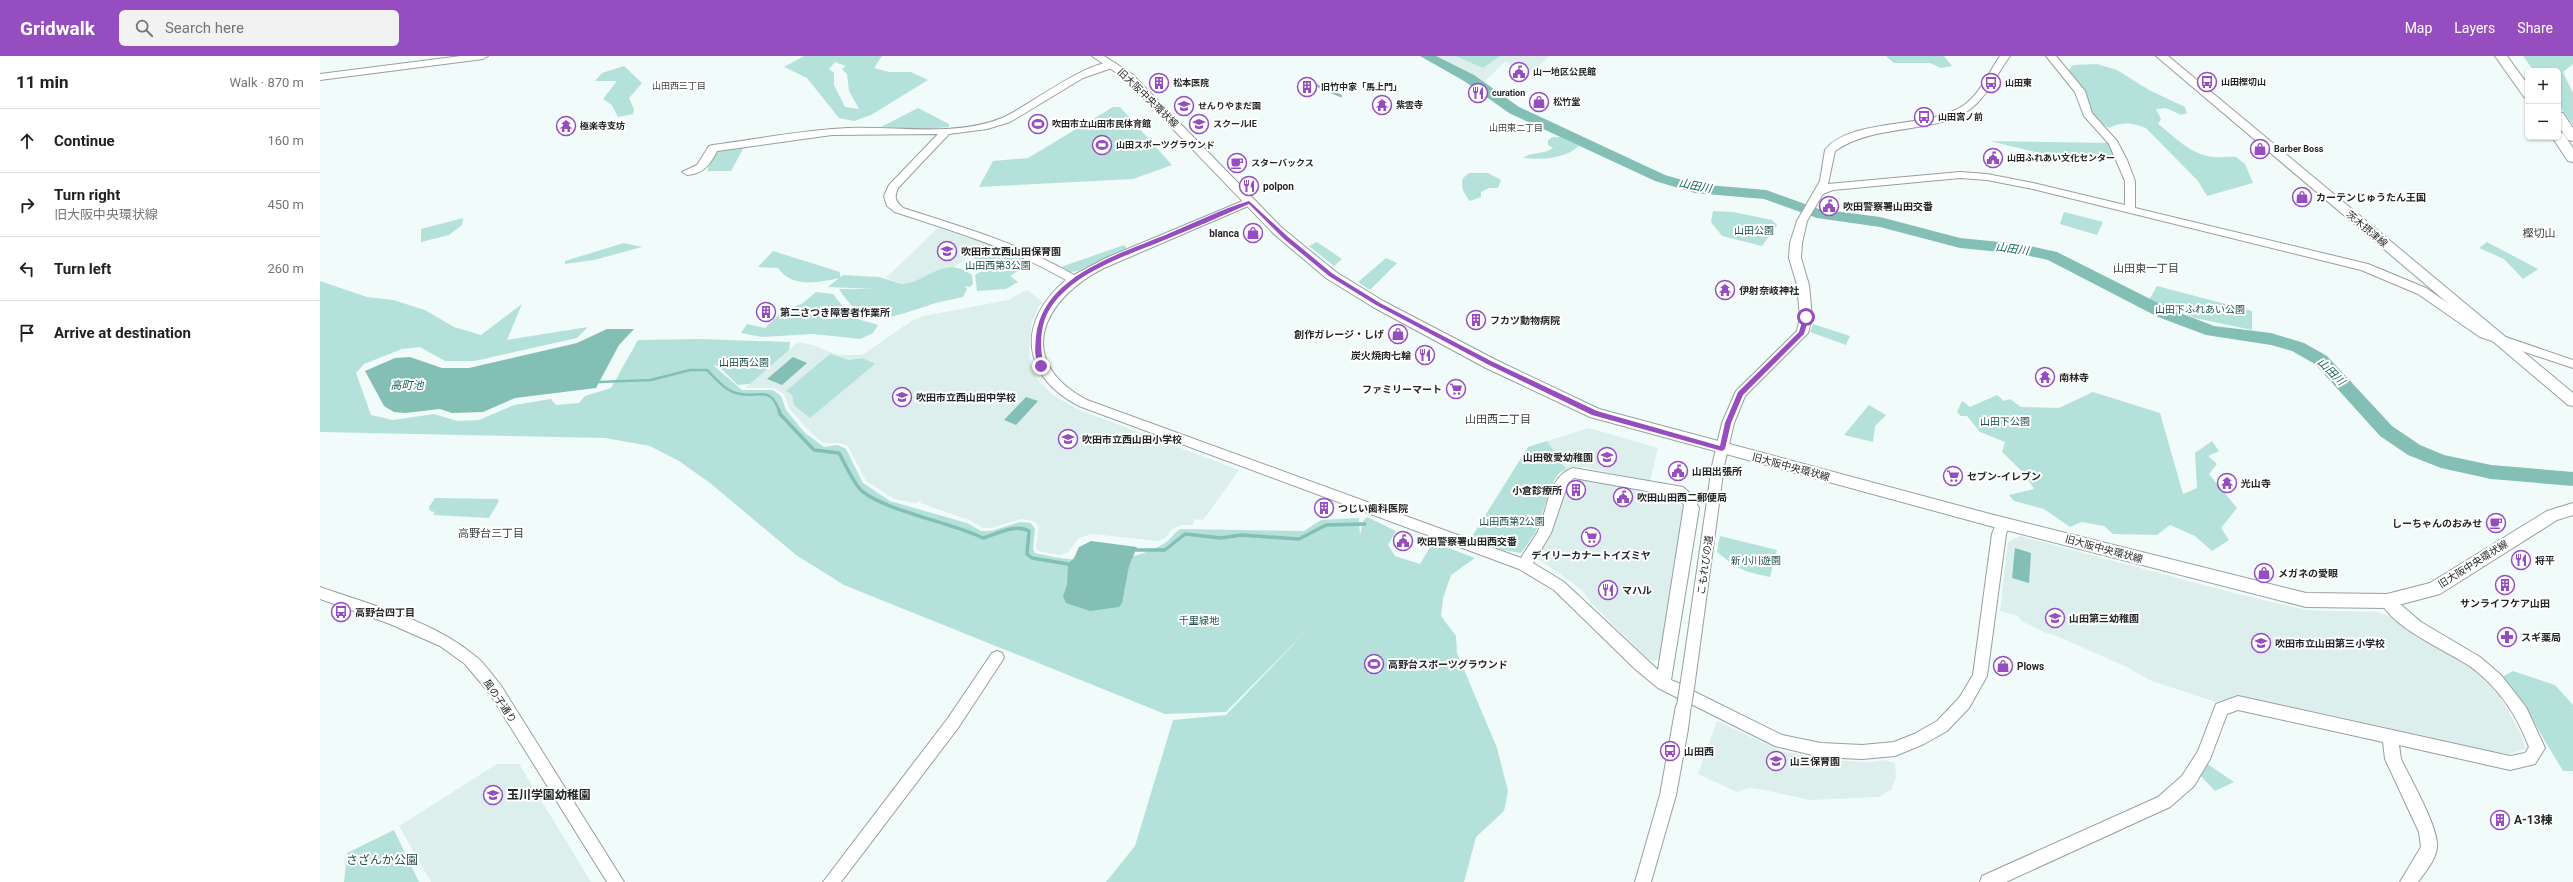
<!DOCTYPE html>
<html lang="en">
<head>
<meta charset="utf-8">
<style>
  body { margin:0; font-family:Roboto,"Noto Sans JP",sans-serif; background:#f2f2f2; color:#202124 }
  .controls { position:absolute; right:12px; top:12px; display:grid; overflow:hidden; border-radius:6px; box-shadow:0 1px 3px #0004 }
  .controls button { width:36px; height:36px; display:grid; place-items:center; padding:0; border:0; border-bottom:1px solid #e0e0e0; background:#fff; color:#202124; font:20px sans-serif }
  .stop { position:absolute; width:12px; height:12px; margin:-9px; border:3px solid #954dc0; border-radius:50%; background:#fff }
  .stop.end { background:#954dc0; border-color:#fff; box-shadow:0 1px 4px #0008 }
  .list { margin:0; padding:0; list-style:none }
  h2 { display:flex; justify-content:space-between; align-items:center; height:52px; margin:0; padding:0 16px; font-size:17px }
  h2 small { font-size:13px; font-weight:400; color:#757577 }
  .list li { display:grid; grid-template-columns:26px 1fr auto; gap:12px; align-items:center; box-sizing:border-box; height:64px; padding:0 16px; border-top:1px solid #e0e0e0 }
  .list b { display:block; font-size:15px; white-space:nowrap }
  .list p { margin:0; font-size:13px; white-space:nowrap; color:#757577 }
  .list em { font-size:13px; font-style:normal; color:#757577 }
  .icon { flex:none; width:22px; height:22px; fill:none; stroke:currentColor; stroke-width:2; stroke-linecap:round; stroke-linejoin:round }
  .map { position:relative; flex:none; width:2253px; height:826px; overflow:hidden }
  header { display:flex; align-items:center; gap:24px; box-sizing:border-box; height:56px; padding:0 20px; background:#954dc0; color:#fff }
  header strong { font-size:19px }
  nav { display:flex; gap:22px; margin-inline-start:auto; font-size:14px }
  .search { width:280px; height:36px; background:#f2f2f2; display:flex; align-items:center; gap:10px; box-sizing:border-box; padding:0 14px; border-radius:6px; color:#757577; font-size:15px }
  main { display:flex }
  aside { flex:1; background:#fff }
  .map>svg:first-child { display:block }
  .built { fill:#dcefec }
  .green { fill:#b4e2da; fill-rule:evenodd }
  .water { fill:#83bfb5 }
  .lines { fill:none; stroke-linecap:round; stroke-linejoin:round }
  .stream-far1 { stroke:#83bfb5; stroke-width:2.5 }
  .stream { stroke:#83bfb5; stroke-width:3.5 }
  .river { fill:#83bfb5; fill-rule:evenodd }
  .secondary-casing { stroke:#97a09e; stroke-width:2 }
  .primary-casing { stroke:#97a09e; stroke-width:2 }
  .highway-casing { stroke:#97a09e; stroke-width:2 }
  .secondary { fill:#fff; fill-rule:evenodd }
  .primary { fill:#fff; fill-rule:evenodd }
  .highway { fill:#fff; fill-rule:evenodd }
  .secondary-bridge-casing { stroke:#97a09e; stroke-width:16; stroke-linecap:butt }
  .secondary-bridge { stroke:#fff; stroke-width:14 }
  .route { fill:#954dc0 }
  .labels { text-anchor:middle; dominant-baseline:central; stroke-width:4; stroke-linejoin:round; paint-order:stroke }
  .far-poi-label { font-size:9px; font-weight:bold; fill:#252828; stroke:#fff; text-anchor:start }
  .far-neighbourhood-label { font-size:9px; fill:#3a4240; stroke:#fff }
  .street-label { font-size:10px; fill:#252828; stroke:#fff }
  .poi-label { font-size:10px; font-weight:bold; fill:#252828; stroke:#fff; text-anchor:start }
  .park-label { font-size:10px; fill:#1d514a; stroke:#fff }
  .water-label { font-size:11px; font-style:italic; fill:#16655c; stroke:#fff }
  .neighbourhood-label { font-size:11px; fill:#3a4240; stroke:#fff }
  .near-poi-label { font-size:12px; font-weight:bold; fill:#252828; stroke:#fff; text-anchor:start }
  .near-park-label { font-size:12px; fill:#1d514a; stroke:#fff }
</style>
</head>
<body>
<header>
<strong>Gridwalk</strong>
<div class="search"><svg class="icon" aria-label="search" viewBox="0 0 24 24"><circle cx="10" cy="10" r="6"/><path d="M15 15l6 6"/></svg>Search here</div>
<nav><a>Map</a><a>Layers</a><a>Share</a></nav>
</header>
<main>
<aside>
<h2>11 min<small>Walk · 870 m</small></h2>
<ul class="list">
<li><svg class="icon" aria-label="ahead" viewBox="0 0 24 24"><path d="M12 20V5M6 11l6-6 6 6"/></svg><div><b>Continue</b></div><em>160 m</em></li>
<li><svg class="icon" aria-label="right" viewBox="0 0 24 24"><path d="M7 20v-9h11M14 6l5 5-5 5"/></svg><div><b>Turn right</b><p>旧大阪中央環状線</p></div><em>450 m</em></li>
<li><svg class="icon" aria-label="left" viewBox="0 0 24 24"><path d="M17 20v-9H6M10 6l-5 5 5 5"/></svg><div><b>Turn left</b></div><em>260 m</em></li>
<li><svg class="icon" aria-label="arrive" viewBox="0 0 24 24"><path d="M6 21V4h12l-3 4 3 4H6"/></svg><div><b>Arrive at destination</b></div></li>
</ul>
</aside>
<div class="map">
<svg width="2253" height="826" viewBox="0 0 2253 826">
  <rect width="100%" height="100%" fill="#f1fbf9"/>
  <g class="built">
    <polygon points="1111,0 1229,0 1213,16 1185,6 1163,27"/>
    <polygon points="618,172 668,188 634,211 595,226 583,228 566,222"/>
    <polygon points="707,234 722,245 712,265 709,290 710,307 716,322 733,339 757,353 919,414 883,464 875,463 873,469 861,469 852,473 845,482 838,485 772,478 759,482 748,496 740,499 718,495 716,491 719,471 714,465 701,463 671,472 663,472 649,464 600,447 601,444 596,447 574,443 546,425 528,390 520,387 503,387 488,374 469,352 464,338 454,332 425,332 478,286 493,289 518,299 542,299 593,264 604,260 688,244"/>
    <polygon points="1269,372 1338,392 1330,425 1263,411 1246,413 1227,385"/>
    <polygon points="1261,423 1353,441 1364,453 1339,603 1334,605 1328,603 1273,549 1261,533 1217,502 1230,480 1248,428"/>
    <polygon points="1700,480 1910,536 1986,554 2058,556 2074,562 2098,580 2158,616 2178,637 2202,680 2205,693 2189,698 2170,696 2016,660 1925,642 1910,642 1896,646 1829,624 1809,612 1739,581 1724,576 1701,565 1698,560 1680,555 1688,486"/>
    <polygon points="1397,665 1461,695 1506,704 1548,706 1564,704 1575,707 1576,721 1571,734 1558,741 1490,744 1445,734 1429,732 1417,736 1378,718"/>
    <polygon points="177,708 199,708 271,826 111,826 79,770"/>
  </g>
  <g class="green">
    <path d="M484,0H562L554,12L569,16H591L608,24L551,59L534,65L519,62L487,22L464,11ZM515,6L526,10L522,13L527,18L529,35L539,53L525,51L514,29V17L509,13Z"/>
    <polygon points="1136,0 1180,0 1163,12"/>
    <polygon points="1566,0 1624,0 1632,10 1621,12 1610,7 1574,7"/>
    <polygon points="2203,0 2253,0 2253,8 2243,16 2253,37 2253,69 2238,48 2238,15 2214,15"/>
    <path d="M1777,8L1797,14L1829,34L1865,51L1867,57L1861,59L1846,52L1836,53L1841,63L1838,68C1854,80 1872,100 1894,101C1901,102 1908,100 1916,101L1925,108L1933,127L1887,140L1878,125L1826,72C1813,67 1802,65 1789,72L1771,60L1748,15L1753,9Z"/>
    <polygon points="304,10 322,27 309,42 314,53 313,58 298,61 292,49 283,43 297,25 275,25 282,17"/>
    <polygon points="793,51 800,51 852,109 813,123 659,131 673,105 708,102"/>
    <polygon points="598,52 629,68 629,71 605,73 561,71"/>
    <path d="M1233,81H1241L1259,90C1245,103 1221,104 1203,102C1212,95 1224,99 1233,92L1228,89V84Z"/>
    <polygon points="1670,85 1793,87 1802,104 1736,101"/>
    <path d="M424,91L411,115H387C398,90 398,93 424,91Z"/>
    <path d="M1149,117H1168L1181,124L1178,132H1169L1161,136V141L1150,145C1144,137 1140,132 1143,122Z"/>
    <polygon points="1393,155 1413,156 1452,164 1457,169 1442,190 1402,180 1391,166"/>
    <polygon points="1744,156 1783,166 1777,179 1740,168"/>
    <polygon points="143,162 142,169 129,179 101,186 101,173"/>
    <polygon points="997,186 1022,203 1014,210 989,190"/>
    <polygon points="2167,186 2218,213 2203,223 2184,203 2159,192"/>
    <polygon points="304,187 322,191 274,204 245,208 245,205"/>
    <polygon points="668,188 711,207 690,220 698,226 686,233 657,235 655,219 662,215 662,206 650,201"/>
    <polygon points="804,189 807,192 758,215 750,216 741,211"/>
    <path d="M453,195L520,216V221L523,219L559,221L582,228C609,226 623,198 652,219L653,228L650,231L645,230L647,233L643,241C630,244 616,246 604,251C565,263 545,274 519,233H554L508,231L519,222C498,227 472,232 458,212L438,211Z"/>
    <polygon points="1066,202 1077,207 1050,234 1038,226"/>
    <path d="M0,225L47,241L73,244L105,254L134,271L161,279L202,248L187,284L268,271L257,282L155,305H125L100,291L82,293L44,308L36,317L51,359L73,364L114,358L137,365L159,364L194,349L231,343L236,349L259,347L265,340L291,332L318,284L380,283L470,286L469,294L430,328L418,329L398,310L393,309L422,334H453L461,340L466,354L484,376L504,391L518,389L526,393L543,427L570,445L647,467L661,475H671L700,466L711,467L715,473L713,493L715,497C756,507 808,510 845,487C852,483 854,476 861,473L984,475L1001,464L1039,462L1040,479L1043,465L1047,461L1076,475L1068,489L1075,500L1100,508L1113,486L1155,502L1131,519L1123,542L1121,560L1136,580L1137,597L1177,692L1188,735L1184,755L1156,781L1144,826H786L815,790L853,664L906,659L988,573L906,656L845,658L524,529L476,499L390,427L359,405L330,390L285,382L0,376Z"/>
    <polygon points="1837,230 1932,255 1932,274 1875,262 1829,244"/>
    <polygon points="496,236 513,238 531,261 558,269 553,277 540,283 493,278 442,281 421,277 427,268 445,272 462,256 483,247"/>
    <polygon points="1493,268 1530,280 1526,289 1490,276"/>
    <polygon points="510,298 529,304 543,302 555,308 490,362 474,349 472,339 466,335"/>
    <polygon points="1773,336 1840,357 1863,438 1877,432 1875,397 1892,385 1899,395 1888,400 1897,408 1889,418 1917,452 1901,472 1909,484 1892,495 1875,480 1850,469 1837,479 1793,478 1784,470 1762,466 1750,471 1724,453 1694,445 1689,439 1714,433 1704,417 1682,396 1685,386 1660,376 1647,360 1641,360 1637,356 1642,345 1650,351 1677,339 1684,345 1690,343 1701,351 1739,352"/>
    <polygon points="1549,349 1566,359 1555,370 1553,386 1524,379"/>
    <polygon points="1227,385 1246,413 1238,418 1234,425 1215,477 1201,497 1183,494 1151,482 1208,391"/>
    <polygon points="115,442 177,443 179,445 169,462 113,459 115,456 110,455 109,451"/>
    <path d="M1400,480L1457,494L1450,521C1422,515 1419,514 1397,496Z"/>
    <polygon points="2193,615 2235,629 2253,649 2253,715 2243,715 2200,643 2182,621"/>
    <polygon points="1886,707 1914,726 1895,735 1880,719"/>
    <polygon points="74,774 99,826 24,826 27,797"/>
  </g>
  <g class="water">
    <polygon points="287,273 314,273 299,289 276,332 195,342 163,356 132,357 120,353 85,357 74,356 64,350 45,315 75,302 90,301 122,312 149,312 257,287"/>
    <polygon points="473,301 487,307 462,329 447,323"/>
    <polygon points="706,341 718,345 696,369 684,364"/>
    <polygon points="771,485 817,491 809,510 802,547 799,551 770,555 746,547 743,540 747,529 748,508 754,502 759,491"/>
    <polygon points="1695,492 1711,497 1709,527 1692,522"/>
  </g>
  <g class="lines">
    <g class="stream-far1">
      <polyline points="984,24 1021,40"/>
      <path d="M279,326L331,324L370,314H387C395,322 405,334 416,337C436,344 450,327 459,355"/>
    </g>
    <g class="stream">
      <path d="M459,354L460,358L494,394L519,397C525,408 531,422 539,432C557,453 633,467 663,482C677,478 695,467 709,475L707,498L712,502L748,508"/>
      <polyline points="816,494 845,494 865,478 901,482 921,479 979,483 1006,469 1045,468"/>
    </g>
    <polygon class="river" points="1100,0 1116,0 1154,19 1199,51 1345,119 1376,128 1446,134 1499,153 1560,161 1640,182 1700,188 1737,196 1850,253 1894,270 1951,277 1984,287 2007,300 2072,370 2100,389 2124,399 2171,409 2253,416 2253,430 2171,423 2121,412 2088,399 2060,380 1995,308 1972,295 1951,289 1886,279 1838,261 1728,204 1700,198 1640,192 1560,171 1497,162 1444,143 1375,137 1335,125 1189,57 1144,25"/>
    <g class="secondary-casing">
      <g id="secondary">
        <polygon points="141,0 168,0 163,3 0,24 0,18"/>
        <path d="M1680,0H1690C1678,16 1669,37 1654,50C1623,79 1555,66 1515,95L1508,128L1640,116L1667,118L1713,127L1805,149V125L1789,88L1764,60L1755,36L1726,0H1736L1765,35L1772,57L1797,85L1807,104L1815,125V152L2048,208L2106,232L2168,275L2253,304V312L2160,281L2098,238L2041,214L1713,133L1667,124L1640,122L1513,134L1503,138L1487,165L1482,187L1481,202L1489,229L1492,261L1488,277L1425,340L1414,367L1404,410L1375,625L1373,630L1368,632L1363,630L1462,679L1501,687L1542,689L1574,686L1594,678L1617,665L1639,642L1653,619L1672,478L1678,463H1688L1690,467L1686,478L1667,620L1649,652L1627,675L1604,688L1575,700L1542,703L1501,701L1455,690L1371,648L1368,673L1356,739L1331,826H1315L1340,739L1356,650L1359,645L1362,644L1338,632L1315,613L1234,534L1199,513L759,350C701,320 696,266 746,224C691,192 635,176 575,156L567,150L564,140L569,129L618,78L512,79L397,95C390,109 383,118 367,119L362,116L377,109L389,90L393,89C438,83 483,74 528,72C578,70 635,81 682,62C706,52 771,1 795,7V11L763,22L690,66L667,73L629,78L578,132C574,142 575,145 583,152C642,171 699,187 754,219L786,202L925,144H933V148L784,212C722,243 693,305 767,344L1201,502C1206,493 1213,485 1218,475C1228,454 1228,420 1253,412L1363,431L1372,439L1379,452L1351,624L1363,629L1361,625L1392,410L1402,367L1416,335L1477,275L1480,261L1477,229L1469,202L1470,187L1477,165L1500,125L1505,94C1531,61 1608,74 1644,49C1660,38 1669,16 1680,0ZM1254,422L1355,440L1364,449L1338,614L1244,526L1213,507L1231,477L1248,427Z"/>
        <path d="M0,531C51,549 111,564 154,599C164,606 172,619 180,628L304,826H287L170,638L145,608L120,590L70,568L0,543Z"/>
        <path d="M2067,539L2072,541L2101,566L2160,601L2181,619L2206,651L2225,692L2215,708L2190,714L2079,689L2081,703C2090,722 2119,772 2117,791C2116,804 2105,816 2098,826H2080L2101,791L2099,776L2065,703L2063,686L1918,654L1907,658L1890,703L1874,730L1850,751L1686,826H1660L1662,820L1838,741L1862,720L1878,695L1896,648L1918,640L2190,700L2205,697L2209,691C2197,659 2177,629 2148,609C2123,593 2073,572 2060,545L2062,541Z"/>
        <polygon points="677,595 682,597 684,601 682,605 638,672 521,826 503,826 628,662 672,597"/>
      </g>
    </g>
    <g class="primary-casing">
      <g id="primary">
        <polygon points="772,0 784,0 812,18 962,172 1016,216 1063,245 1176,304 1279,353 1670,458 1986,537 2067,538 2110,527 2227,455 2253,447 2253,459 2237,464 2120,538 2067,552 1986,551 1670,470 1270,361 1166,312 1053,251 1006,222 954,178 804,22"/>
        <polygon points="1836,0 1848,0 2253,337 2253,350 2248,349"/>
      </g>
    </g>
    <g class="highway-casing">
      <g id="highway">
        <polygon points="2175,0 2187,0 2208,29 2208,42 2204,41"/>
        <polygon points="2238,56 2243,57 2253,72 2253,85 2248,84 2238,69"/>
        <polygon points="2238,76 2243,77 2253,92 2253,106 2248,105 2232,81 2238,81"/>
      </g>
    </g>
    <use href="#secondary" class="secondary"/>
    <use href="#primary" class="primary"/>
    <use href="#highway" class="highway"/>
    <g class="secondary-bridge-casing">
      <polyline id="secondary-bridge" points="1364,650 1368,625"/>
    </g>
    <use href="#secondary-bridge" class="secondary-bridge"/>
  </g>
  <path class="route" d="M929,145L967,180L1013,218L1060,247L1173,306L1277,355L1400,390L1405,367L1418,336L1479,276L1484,259L1489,261L1484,278L1423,339L1411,367L1405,393L1402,395L1272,359L1169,309L1056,249L1009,220L964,183L929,148C900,161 871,173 842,185C803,201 755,216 731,251C720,267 719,291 724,310L719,311C714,301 715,292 716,281C722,219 801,198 850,177C876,166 902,153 929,145Z"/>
  <defs>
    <g id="civic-ring" transform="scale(1)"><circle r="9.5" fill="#fff" stroke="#954dc0" stroke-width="1.5"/><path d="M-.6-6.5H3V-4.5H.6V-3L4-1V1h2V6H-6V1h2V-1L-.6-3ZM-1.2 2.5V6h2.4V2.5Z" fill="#954dc0"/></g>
    <g id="bus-ring" transform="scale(1)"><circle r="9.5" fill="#fff" stroke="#954dc0" stroke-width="1.5"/><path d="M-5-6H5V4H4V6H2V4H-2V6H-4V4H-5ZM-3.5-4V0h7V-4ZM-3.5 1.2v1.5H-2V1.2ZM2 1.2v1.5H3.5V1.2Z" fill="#954dc0"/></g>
    <g id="building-ring" transform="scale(1)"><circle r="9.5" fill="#fff" stroke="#954dc0" stroke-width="1.5"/><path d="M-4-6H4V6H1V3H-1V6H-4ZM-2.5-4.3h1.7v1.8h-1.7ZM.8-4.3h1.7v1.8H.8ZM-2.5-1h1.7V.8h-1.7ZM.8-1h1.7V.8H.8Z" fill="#954dc0"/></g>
    <g id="restaurant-ring" transform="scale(1)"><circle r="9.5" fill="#fff" stroke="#954dc0" stroke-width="1.5"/><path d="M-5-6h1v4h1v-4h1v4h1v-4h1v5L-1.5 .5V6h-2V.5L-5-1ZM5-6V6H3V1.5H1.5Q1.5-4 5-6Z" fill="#954dc0"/></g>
    <g id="shop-ring" transform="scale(1)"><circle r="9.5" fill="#fff" stroke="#954dc0" stroke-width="1.5"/><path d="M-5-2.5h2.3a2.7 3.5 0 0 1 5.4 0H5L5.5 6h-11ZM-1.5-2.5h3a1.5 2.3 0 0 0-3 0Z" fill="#954dc0"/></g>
    <g id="temple-ring" transform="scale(1)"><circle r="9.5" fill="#fff" stroke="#954dc0" stroke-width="1.5"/><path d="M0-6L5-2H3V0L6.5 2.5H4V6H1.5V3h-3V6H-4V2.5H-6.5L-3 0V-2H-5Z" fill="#954dc0"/></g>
    <g id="school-ring" transform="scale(1)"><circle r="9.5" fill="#fff" stroke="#954dc0" stroke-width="1.5"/><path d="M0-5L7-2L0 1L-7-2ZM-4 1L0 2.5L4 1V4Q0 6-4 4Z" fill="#954dc0"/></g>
    <g id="stadium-ring" transform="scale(1)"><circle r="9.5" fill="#fff" stroke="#954dc0" stroke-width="1.5"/><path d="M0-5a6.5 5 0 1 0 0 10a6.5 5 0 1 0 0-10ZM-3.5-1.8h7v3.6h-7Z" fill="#954dc0"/></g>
    <g id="cafe-ring" transform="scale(1)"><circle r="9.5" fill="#fff" stroke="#954dc0" stroke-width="1.5"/><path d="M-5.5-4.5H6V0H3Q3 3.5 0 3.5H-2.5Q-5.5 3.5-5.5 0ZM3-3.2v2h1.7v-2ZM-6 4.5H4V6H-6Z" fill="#954dc0"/></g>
    <g id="supermarket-ring" transform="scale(1)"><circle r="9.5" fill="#fff" stroke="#954dc0" stroke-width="1.5"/><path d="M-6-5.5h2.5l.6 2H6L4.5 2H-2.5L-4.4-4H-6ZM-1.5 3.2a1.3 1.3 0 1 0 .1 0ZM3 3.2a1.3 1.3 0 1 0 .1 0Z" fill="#954dc0"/></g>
    <g id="pharmacy-ring" transform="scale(1)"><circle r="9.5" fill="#fff" stroke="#954dc0" stroke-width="1.5"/><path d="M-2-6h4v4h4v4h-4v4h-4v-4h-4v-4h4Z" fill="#954dc0"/></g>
  </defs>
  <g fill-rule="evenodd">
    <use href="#civic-ring" x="1199" y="16"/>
    <use href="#bus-ring" x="1887" y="26"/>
    <use href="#building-ring" x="839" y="27"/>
    <use href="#bus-ring" x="1671" y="27"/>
    <use href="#building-ring" x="987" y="31"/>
    <use href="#restaurant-ring" x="1158" y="37"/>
    <use href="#shop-ring" x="1219" y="46"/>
    <use href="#temple-ring" x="1062" y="49"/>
    <use href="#school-ring" x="864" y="50"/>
    <use href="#bus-ring" x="1604" y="61"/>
    <use href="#stadium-ring" x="718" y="68"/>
    <use href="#school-ring" x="879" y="68"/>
    <use href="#temple-ring" x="246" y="70"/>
    <use href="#stadium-ring" x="782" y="89"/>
    <use href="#shop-ring" x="1940" y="93"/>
    <use href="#civic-ring" x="1673" y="102"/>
    <use href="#cafe-ring" x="917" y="107"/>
    <use href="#restaurant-ring" x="929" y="130"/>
    <use href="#shop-ring" x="1982" y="141"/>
    <use href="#civic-ring" x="1509" y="150"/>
    <use href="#shop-ring" x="933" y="177"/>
    <use href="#school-ring" x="627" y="195"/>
    <use href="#temple-ring" x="1405" y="234"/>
    <use href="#building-ring" x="446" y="256"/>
    <use href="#building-ring" x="1156" y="264"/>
    <use href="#shop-ring" x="1078" y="278"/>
    <use href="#restaurant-ring" x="1105" y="299"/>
    <use href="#temple-ring" x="1725" y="321"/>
    <use href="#supermarket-ring" x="1136" y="333"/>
    <use href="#school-ring" x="582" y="341"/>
    <use href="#school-ring" x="748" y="383"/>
    <use href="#school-ring" x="1287" y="401"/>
    <use href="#civic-ring" x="1358" y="415"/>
    <use href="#supermarket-ring" x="1633" y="420"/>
    <use href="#temple-ring" x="1907" y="427"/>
    <use href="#building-ring" x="1256" y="434"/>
    <use href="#civic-ring" x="1303" y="441"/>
    <use href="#building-ring" x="1004" y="452"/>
    <use href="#cafe-ring" x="2176" y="467"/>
    <use href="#supermarket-ring" x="1271" y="481"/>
    <use href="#civic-ring" x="1083" y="485"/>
    <use href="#restaurant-ring" x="2201" y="504"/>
    <use href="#shop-ring" x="1944" y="517"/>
    <use href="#building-ring" x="2185" y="529"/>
    <use href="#restaurant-ring" x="1288" y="534"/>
    <use href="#bus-ring" x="21" y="556"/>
    <use href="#school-ring" x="1735" y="562"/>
    <use href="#pharmacy-ring" x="2187" y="581"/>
    <use href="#school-ring" x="1941" y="587"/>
    <use href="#stadium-ring" x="1054" y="608"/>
    <use href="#shop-ring" x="1683" y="610"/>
    <use href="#bus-ring" x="1350" y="695"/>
    <use href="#school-ring" x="1456" y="705"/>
    <use href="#school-ring" x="173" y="739"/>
    <use href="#building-ring" x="2180" y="764"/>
  </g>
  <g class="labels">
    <g class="far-poi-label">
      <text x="1213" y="16">山一地区公民館</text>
      <text x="1901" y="26">山田樫切山</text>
      <text x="853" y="27">松本医院</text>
      <text x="1685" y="27">山田東</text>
      <text x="1001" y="31">旧竹中家「馬上門」</text>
      <text x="1172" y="37">curation</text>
      <text x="1233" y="46">松竹堂</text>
      <text x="1076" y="49">紫雲寺</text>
      <text x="878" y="50">せんりやまだ園</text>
      <text x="1618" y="61">山田宮ノ前</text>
      <text x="732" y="68">吹田市立山田市民体育館</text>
      <text x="893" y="68">スクールIE</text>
      <text x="260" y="70">極楽寺支坊</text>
      <text x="796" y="89">山田スポーツグラウンド</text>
      <text x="1954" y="93">Barber Boss</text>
      <text x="1687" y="102">山田ふれあい文化センター</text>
      <text x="931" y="107">スターバックス</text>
    </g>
    <g class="far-neighbourhood-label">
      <text x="359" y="30">山田西三丁目</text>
      <text x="1196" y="72">山田東二丁目</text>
    </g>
    <g class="street-label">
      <text transform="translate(828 42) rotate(44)">旧大阪中央環状線</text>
      <text transform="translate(2047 173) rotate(40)">茨木摂津線</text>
      <text transform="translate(1471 411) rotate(15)">旧大阪中央環状線</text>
      <text transform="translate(1784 493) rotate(15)">旧大阪中央環状線</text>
      <text transform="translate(2153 508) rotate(-32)">旧大阪中央環状線</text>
      <text transform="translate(1385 509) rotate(-82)">こもれびの道</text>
      <text transform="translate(180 645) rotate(56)">風の子通り</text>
    </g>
    <g class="poi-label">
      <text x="943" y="130">polpon</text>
      <text x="1996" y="141">カーテンじゅうたん王国</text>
      <text x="1523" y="150">吹田警察署山田交番</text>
      <text x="919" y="177" text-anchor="end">blanca</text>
      <text x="641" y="195">吹田市立西山田保育園</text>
      <text x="1419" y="234">伊射奈岐神社</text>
      <text x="460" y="256">第二さつき障害者作業所</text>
      <text x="1170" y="264">フカツ動物病院</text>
      <text x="1064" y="278" text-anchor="end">創作ガレージ・しげ</text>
      <text x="1091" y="299" text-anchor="end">炭火焼肉七輪</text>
      <text x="1739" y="321">南林寺</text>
      <text x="1122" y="333" text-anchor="end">ファミリーマート</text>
      <text x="596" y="341">吹田市立西山田中学校</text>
      <text x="762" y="383">吹田市立西山田小学校</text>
      <text x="1273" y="401" text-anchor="end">山田敬愛幼稚園</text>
      <text x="1372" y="415">山田出張所</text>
      <text x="1647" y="420">セブン-イレブン</text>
      <text x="1921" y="427">光山寺</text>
      <text x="1242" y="434" text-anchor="end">小倉診療所</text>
      <text x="1317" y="441">吹田山田西二郵便局</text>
      <text x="1018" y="452">つじい歯科医院</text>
      <text x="2162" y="467" text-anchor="end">しーちゃんのおみせ</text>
      <text x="1097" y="485">吹田警察署山田西交番</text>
      <text x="1271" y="499" text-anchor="middle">デイリーカナートイズミヤ</text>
      <text x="2215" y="504">将平</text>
      <text x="1958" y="517">メガネの愛眼</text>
      <text x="1302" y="534">マハル</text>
      <text x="2185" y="547" text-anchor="middle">サンライフケア山田</text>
      <text x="35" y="556">高野台四丁目</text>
      <text x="1749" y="562">山田第三幼稚園</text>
      <text x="2201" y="581">スギ薬局</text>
      <text x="1955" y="587">吹田市立山田第三小学校</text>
      <text x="1068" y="608">高野台スポーツグラウンド</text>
      <text x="1697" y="610">Plows</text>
      <text x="1364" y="695">山田西</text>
      <text x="1470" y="705">山三保育園</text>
    </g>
    <g class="park-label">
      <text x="1434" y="174">山田公園</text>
      <text x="678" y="209">山田西第3公園</text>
      <text x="1880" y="253">山田下ふれあい公園</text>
      <text x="424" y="306">山田西公園</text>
      <text x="1685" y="365">山田下公園</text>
      <text x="1192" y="465">山田西第2公園</text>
      <text x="1436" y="504">新小川遊園</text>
      <text x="879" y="564">千里緑地</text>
    </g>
    <g class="water-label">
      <text transform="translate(1375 130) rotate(11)">山田川</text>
      <text transform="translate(1692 193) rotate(8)">山田川</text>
      <text transform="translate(2011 316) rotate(45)">山田川</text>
      <text x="87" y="329">高町池</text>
    </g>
    <g class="neighbourhood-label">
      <text x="2219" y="177">樫切山</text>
      <text x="1826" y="212">山田東一丁目</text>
      <text x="1178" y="363">山田西二丁目</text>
      <text x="171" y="477">高野台三丁目</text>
    </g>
    <g class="near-poi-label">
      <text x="187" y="739">玉川学園幼稚園</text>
      <text x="2194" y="764">A-13棟</text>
    </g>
    <g class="near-park-label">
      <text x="62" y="804">さざんか公園</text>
    </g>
  </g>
</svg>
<div class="controls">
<button>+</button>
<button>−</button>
</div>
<div class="stop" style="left:1486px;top:261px"></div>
<div class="stop end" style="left:721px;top:310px"></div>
</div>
</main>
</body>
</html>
